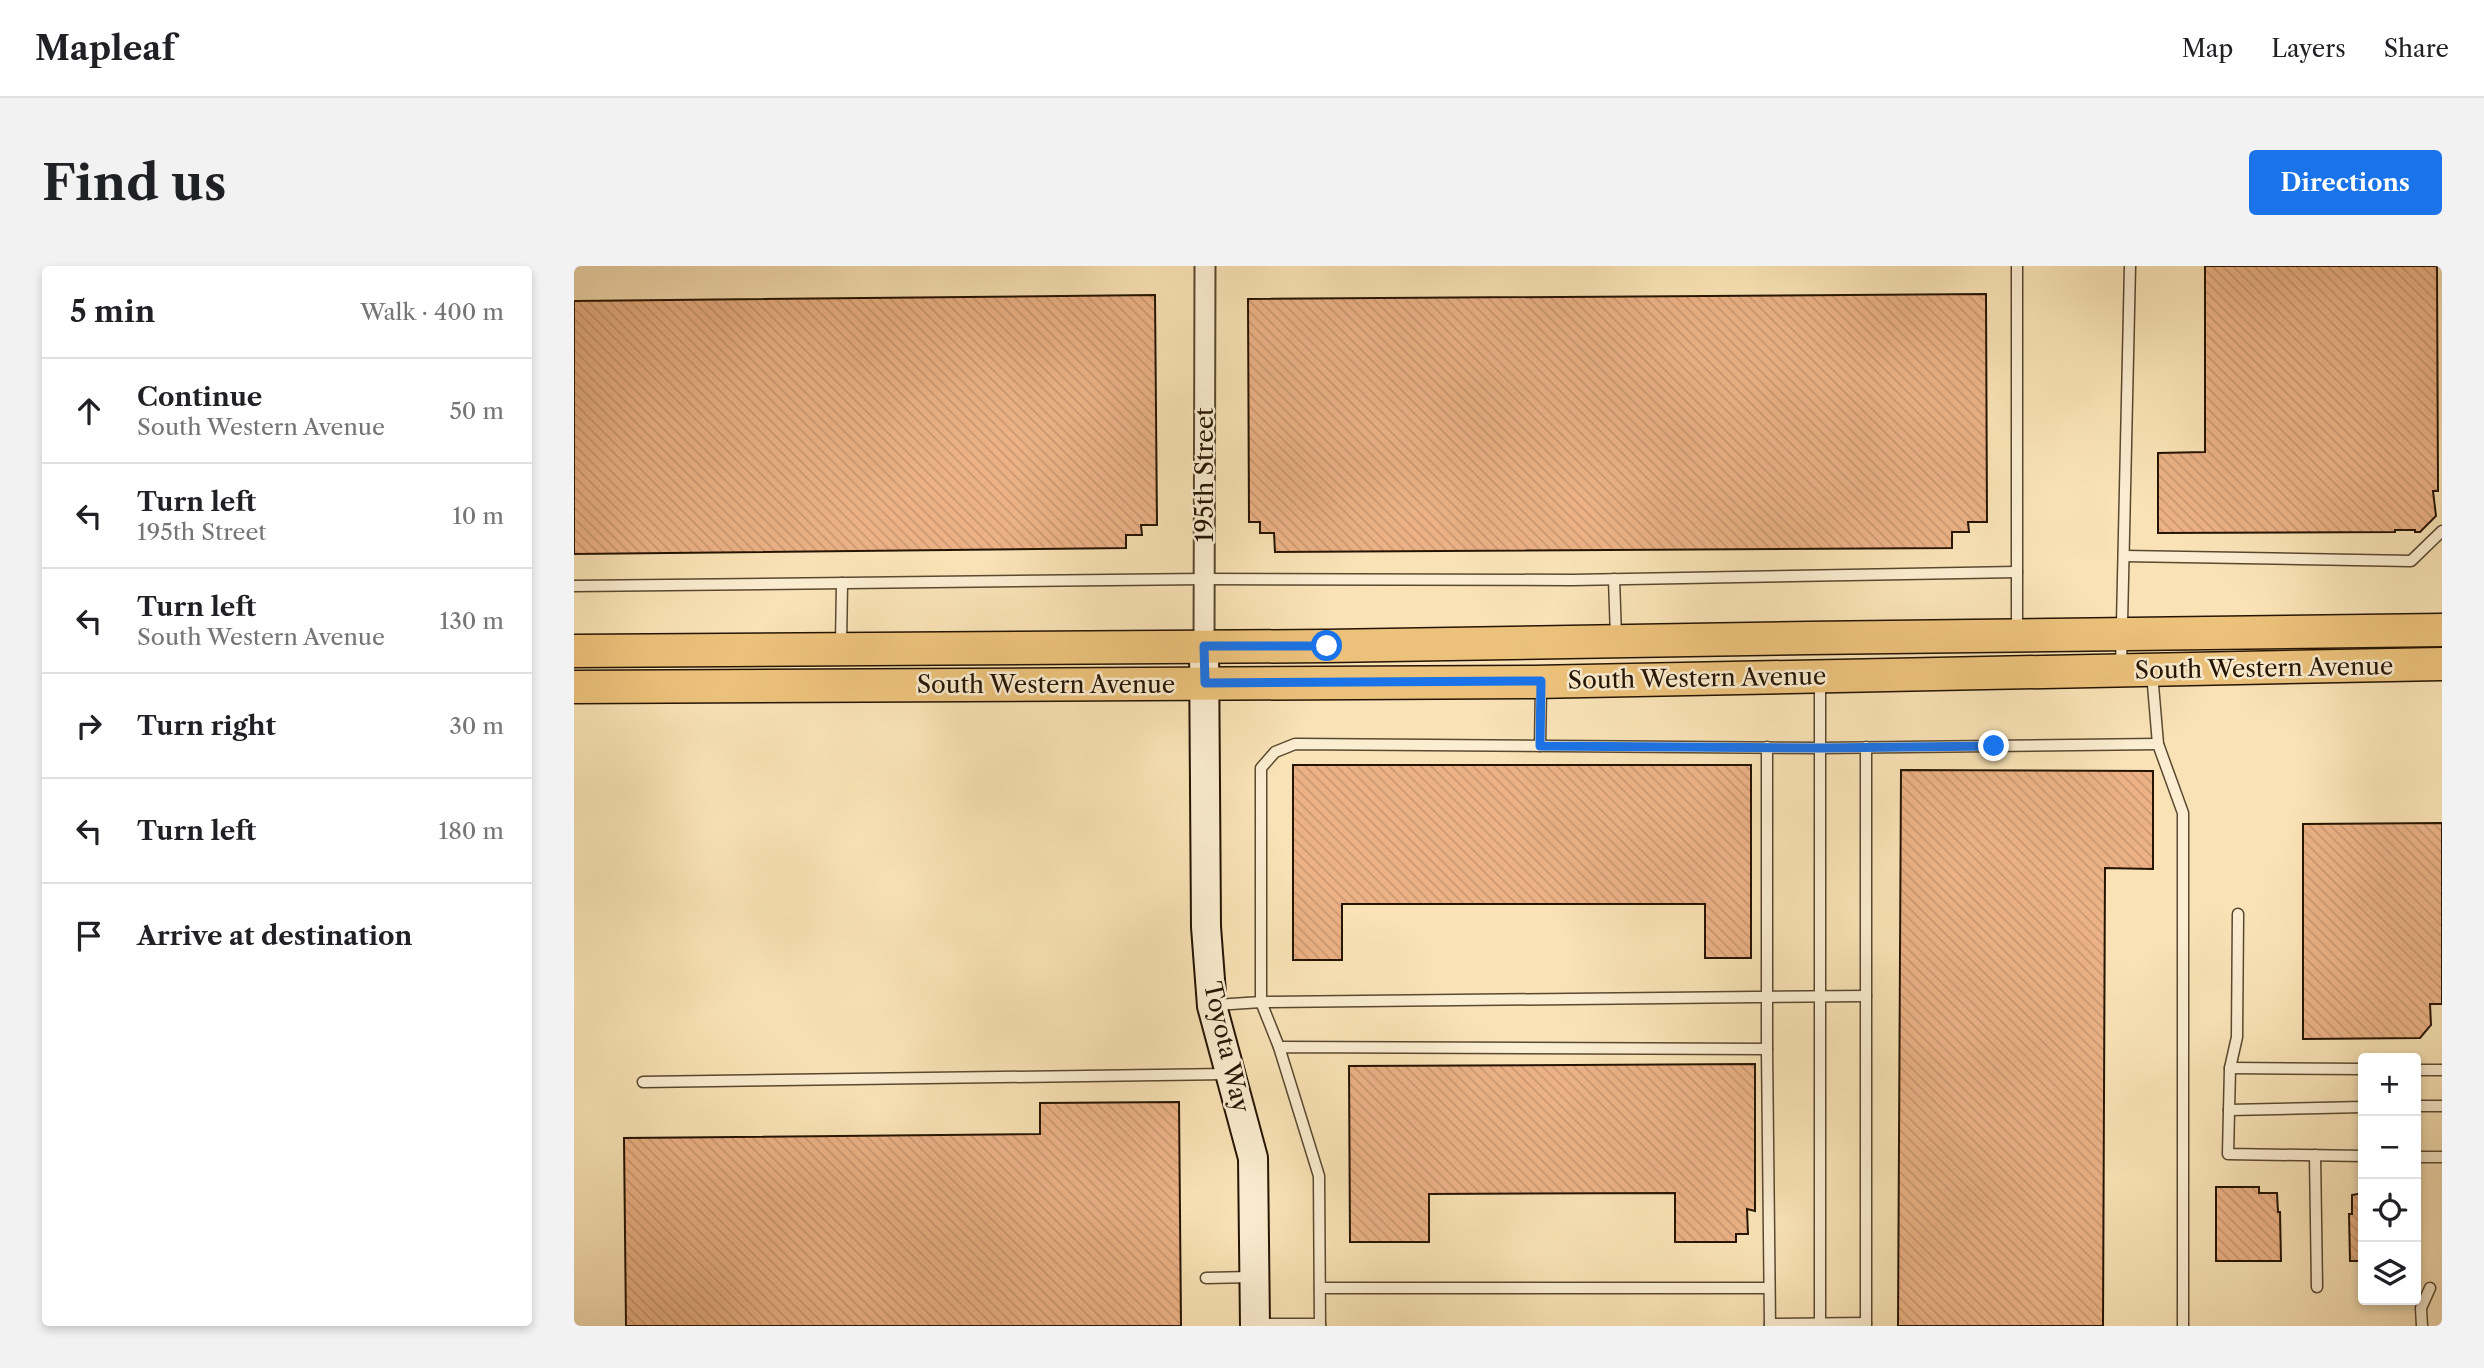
<!DOCTYPE html>
<html lang="en">
<head>
<meta charset="utf-8">
<style>
  body { margin:0; font-family:"Libre Caslon Text",serif; background:#f2f2f2; color:#202124 }
  .controls { position:absolute; right:21px; bottom:21px; display:grid; overflow:hidden; border-radius:7px; box-shadow:0 4px 10px #0003 }
  .controls button { width:63px; height:63px; display:grid; place-items:center; padding:0; border:0; border-bottom:2px solid #e0e0e0; background:#fff; color:#202124; font:35px sans-serif }
  .stop { position:absolute; width:21px; height:21px; margin:-16px; border:5px solid #1a73e8; border-radius:50%; background:#fff }
  .stop.end { background:#1a73e8; border-color:#fff; box-shadow:0 2px 7px #0008 }
  .list { margin:0; padding:0; list-style:none }
  h2 { display:flex; justify-content:space-between; align-items:center; height:91px; margin:0; padding:0 28px; font-size:30px }
  h2 small { font-size:23px; font-weight:400; color:#757577 }
  .list li { display:grid; grid-template-columns:46px 1fr auto; gap:21px; align-items:center; box-sizing:border-box; height:105px; padding:0 28px; border-top:2px solid #e0e0e0 }
  .list b { display:block; font-size:26px; white-space:nowrap }
  .list p { margin:0; font-size:23px; white-space:nowrap; color:#757577 }
  .list em { font-size:23px; font-style:normal; color:#757577 }
  .icon { flex:none; width:38px; height:38px; fill:none; stroke:currentColor; stroke-width:2; stroke-linecap:round; stroke-linejoin:round }
  .map { position:relative; flex:none; width:1868px; height:1060px; overflow:hidden; border-radius:7px }
  header { display:flex; align-items:center; gap:42px; box-sizing:border-box; height:98px; padding:0 35px; background:#fff; border-bottom:2px solid #e0e0e0 }
  header strong { font-size:33px }
  nav { display:flex; gap:38px; margin-inline-start:auto; font-size:24px }
  .intro { display:flex; align-items:center; justify-content:space-between; box-sizing:border-box; height:168px; padding:0 42px }
  h1 { margin:0; font-size:49px }
  .button { padding:18px 32px; border-radius:7px; background:#1a73e8; color:#fff; font-size:24px; font-weight:700 }
  main { display:flex; gap:42px; padding:0 42px }
  aside { flex:1; background:#fff; border-radius:7px; box-shadow:0 4px 10px #0003 }
  .map>svg:first-child { display:block }
  .building { fill:url(#building-back-hatch); stroke:#251403; stroke-width:2 }
  .lines { fill:none; stroke-linecap:round; stroke-linejoin:round }
  .lane-casing { stroke:#5a4830; stroke-width:13 }
  .street-casing { stroke:#5a4830; stroke-width:23 }
  .secondary-casing { stroke:#251403; stroke-width:32 }
  .primary-casing { stroke:#251403; stroke-width:35 }
  .lane { stroke:#fbedd0; stroke-width:10 }
  .street { stroke:#fbedd0; stroke-width:19 }
  .secondary { stroke:#fbedd0; stroke-width:28 }
  .primary { stroke:#ecc27b; stroke-width:32 }
  .route { stroke:#1a73e8; stroke-width:9 }
  .labels { text-anchor:middle; dominant-baseline:central; stroke-width:5; stroke-linejoin:round; paint-order:stroke }
  .street-label { font-size:24px; fill:#251403; stroke:#fbedd0 }
</style>
</head>
<body>
<header>
<strong>Mapleaf</strong>
<nav><a>Map</a><a>Layers</a><a>Share</a></nav>
</header>
<div class="intro"><h1>Find us</h1><a class="button">Directions</a></div>
<main>
<aside>
<h2>5 min<small>Walk · 400 m</small></h2>
<ul class="list">
<li><svg class="icon" aria-label="ahead" viewBox="0 0 24 24"><path d="M12 20V5M6 11l6-6 6 6"/></svg><div><b>Continue</b><p>South Western Avenue</p></div><em>50 m</em></li>
<li><svg class="icon" aria-label="left" viewBox="0 0 24 24"><path d="M17 20v-9H6M10 6l-5 5 5 5"/></svg><div><b>Turn left</b><p>195th Street</p></div><em>10 m</em></li>
<li><svg class="icon" aria-label="left" viewBox="0 0 24 24"><path d="M17 20v-9H6M10 6l-5 5 5 5"/></svg><div><b>Turn left</b><p>South Western Avenue</p></div><em>130 m</em></li>
<li><svg class="icon" aria-label="right" viewBox="0 0 24 24"><path d="M7 20v-9h11M14 6l5 5-5 5"/></svg><div><b>Turn right</b></div><em>30 m</em></li>
<li><svg class="icon" aria-label="left" viewBox="0 0 24 24"><path d="M17 20v-9H6M10 6l-5 5 5 5"/></svg><div><b>Turn left</b></div><em>180 m</em></li>
<li><svg class="icon" aria-label="arrive" viewBox="0 0 24 24"><path d="M6 21V4h12l-3 4 3 4H6"/></svg><div><b>Arrive at destination</b></div></li>
</ul>
</aside>
<div class="map">
<svg width="1868" height="1060" viewBox="0 0 1868 1060">
  <defs>
    <pattern id="building-back-hatch" width="6" height="6" patternUnits="userSpaceOnUse" patternTransform="scale(1.75)"><rect width="6" height="6" fill="#ecb286"/><path d="M-1 5l2 2M0 0l6 6M5-1l2 2" fill="none" stroke="#ca9872"/></pattern>
  </defs>
  <rect width="100%" height="100%" fill="#f9e3b6"/>
  <filter id="stains"><feTurbulence type="fractalNoise" baseFrequency=".00286" numOctaves="4"/><feColorMatrix values="0 0 0 0 .2 0 0 0 0 .09 0 0 0 0 .02 0 0 0 .5 -.17"/></filter>
  <radialGradient id="worn" r=".72"><stop offset=".6" stop-color="#630" stop-opacity="0"/><stop offset="1" stop-color="#630" stop-opacity=".3"/></radialGradient>
  <g class="building">
    <polygon points="1631,0 1863,0 1864,225 1859,225 1862,250 1846,266 1841,266 1841,264 1821,264 1821,266 1584,267 1584,187 1631,186"/>
    <polygon points="1412,28 1413,256 1394,256 1395,266 1378,266 1378,282 701,286 700,267 686,267 686,256 675,256 674,33"/>
    <polygon points="581,29 583,259 567,259 568,269 552,269 552,282 0,288 0,35"/>
    <polygon points="719,499 1177,499 1177,692 1131,692 1131,638 768,638 768,694 719,694"/>
    <polygon points="1327,504 1579,505 1579,603 1531,602 1529,1060 1324,1060"/>
    <polygon points="1868,557 1868,738 1856,738 1857,759 1846,772 1729,773 1729,558"/>
    <polygon points="1181,798 1181,945 1173,943 1174,968 1162,968 1162,976 1101,976 1101,927 855,928 855,976 776,976 775,800"/>
    <polygon points="605,836 607,1060 52,1060 50,872 466,868 466,837"/>
    <polygon points="1642,921 1685,921 1685,927 1703,927 1704,946 1706,946 1707,995 1642,995"/>
    <polygon points="1789,927 1789,995 1776,995 1775,948 1778,948 1778,929"/>
  </g>
  <g class="lines">
    <g class="lane-casing">
      <g id="lane">
        <polyline points="1550,290 1837,295 1868,265"/>
        <polyline points="1040,313 1042,371"/>
        <polyline points="0,320 630,313 998,314 1443,306"/>
        <polyline points="1443,365 1443,0"/>
        <polyline points="267,379 268,317"/>
        <polyline points="1547,402 1556,0"/>
        <polyline points="1578,407 1584,478 1609,547 1609,1060"/>
        <polyline points="966,480 967,421"/>
        <polyline points="1193,481 1193,783"/>
        <polyline points="1664,648 1663,771 1656,802 1654,888 1789,890"/>
        <polyline points="642,739 687,736 1292,730"/>
        <polyline points="705,781 687,736 687,502 701,486 721,478 1247,482 1584,478"/>
        <polyline points="1656,802 1789,803"/>
        <polyline points="1842,804 1868,804"/>
        <polyline points="69,816 653,808"/>
        <polyline points="1842,840 1868,840"/>
        <polyline points="1655,844 1789,841"/>
        <polyline points="1741,889 1743,1021"/>
        <polyline points="1842,891 1868,891"/>
        <polyline points="632,1012 677,1011"/>
        <polyline points="746,1022 1195,1022"/>
        <polyline points="682,1058 746,1058"/>
        <polyline points="1196,1058 1292,1057"/>
        <polyline points="746,1060 745,910 705,781 1193,783 1196,1060"/>
        <polyline points="1246,1060 1246,413"/>
        <polyline points="1292,1060 1292,481"/>
        <polyline points="1848,1060 1847,1042 1856,1022"/>
      </g>
    </g>
    <g class="street-casing">
      <polyline id="street" points="630,380 631,0"/>
    </g>
    <g class="secondary-casing">
      <polyline id="secondary" points="630,380 632,661 638,740 679,892 681,1060"/>
    </g>
    <g class="primary-casing">
      <g id="primary">
        <polyline points="0,385 753,380 1235,372 1868,364"/>
        <polyline points="0,421 960,416 1868,398"/>
      </g>
    </g>
    <use href="#lane" class="lane"/>
    <use href="#street" class="street"/>
    <use href="#secondary" class="secondary"/>
    <use href="#primary" class="primary"/>
  </g>
  <g class="lines">
    <polyline class="route" points="753,380 630,380 631,417 967,415 966,480 1247,482 1420,480"/>
  </g>
  <g class="labels">
    <g class="street-label">
      <text transform="translate(630 209) rotate(-90)">195th Street</text>
      <text transform="translate(1690 402) rotate(-1)">South Western Avenue</text>
      <text transform="translate(1123 412) rotate(-1)">South Western Avenue</text>
      <text x="472" y="418">South Western Avenue</text>
      <text transform="translate(653 781) rotate(77)">Toyota Way</text>
    </g>
  </g>
  <rect width="100%" height="100%" filter="url(#stains)"/>
  <rect width="100%" height="100%" fill="url(#worn)"/>
</svg>
<div class="controls">
<button>+</button>
<button>−</button>
<button><svg class="icon" aria-label="locate" viewBox="0 0 24 24"><circle cx="12" cy="12" r="6"/><path d="M12 2v4M12 18v4M2 12h4M18 12h4"/></svg></button>
<button><svg class="icon" aria-label="layers" viewBox="0 0 24 24"><path d="M12 4l9 5-9 5-9-5zM3 14l9 5 9-5"/></svg></button>
</div>
<div class="stop" style="left:753px;top:380px"></div>
<div class="stop end" style="left:1420px;top:480px"></div>
</div>
</main>
</body>
</html>
